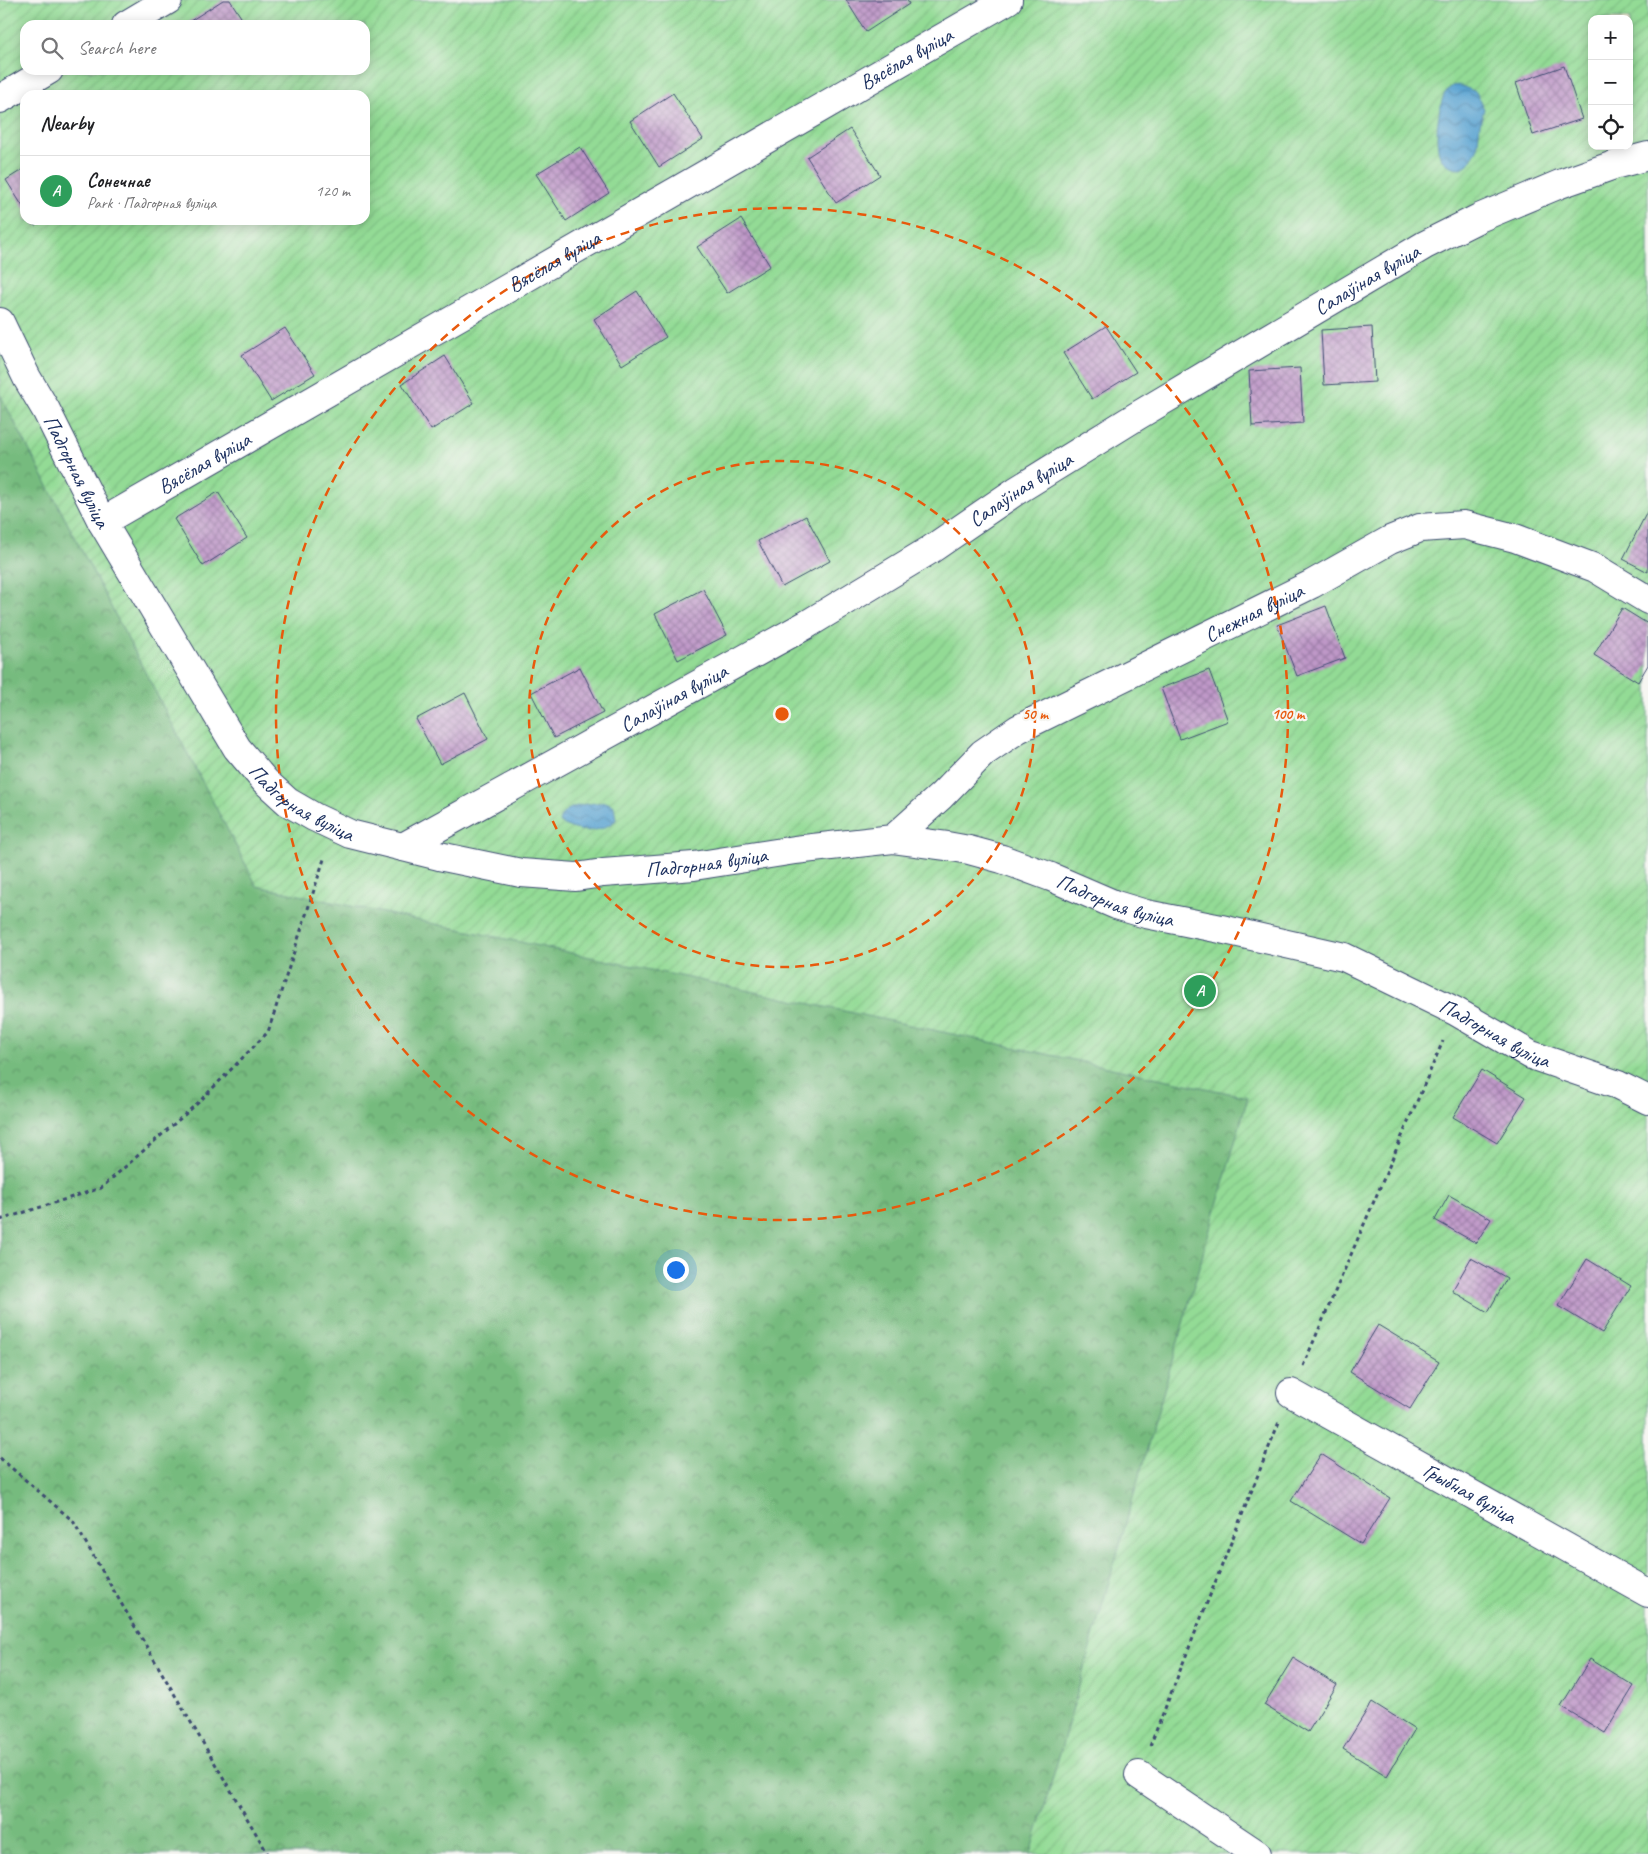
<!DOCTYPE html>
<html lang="en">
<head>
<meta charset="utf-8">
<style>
  body { margin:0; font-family:Caveat,sans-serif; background:#f6f6f6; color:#202124 }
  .controls { position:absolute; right:15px; top:15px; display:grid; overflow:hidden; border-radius:10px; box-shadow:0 2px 12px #0003 }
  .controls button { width:45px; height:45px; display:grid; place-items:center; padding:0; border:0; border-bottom:1px solid #e0e0e0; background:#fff; color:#202124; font:25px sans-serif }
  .you { position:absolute; left:675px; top:1269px; width:18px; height:18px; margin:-12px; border:4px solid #fff; border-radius:50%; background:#1a73e8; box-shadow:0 0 0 8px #1a73e833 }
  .badge { display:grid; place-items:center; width:32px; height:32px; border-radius:50%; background:#c8321e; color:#fff; font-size:16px; font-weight:700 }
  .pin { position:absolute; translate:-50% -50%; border:2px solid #fff; box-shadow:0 1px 5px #0006 }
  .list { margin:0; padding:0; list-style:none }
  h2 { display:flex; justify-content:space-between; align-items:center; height:65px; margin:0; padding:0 20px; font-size:21px }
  h2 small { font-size:16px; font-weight:400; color:#757577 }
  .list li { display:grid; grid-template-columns:32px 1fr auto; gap:15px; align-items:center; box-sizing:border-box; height:70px; padding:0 20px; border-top:1px solid #e0e0e0 }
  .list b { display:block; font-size:19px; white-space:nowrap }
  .list p { margin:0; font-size:16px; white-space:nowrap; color:#757577 }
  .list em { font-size:16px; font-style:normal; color:#757577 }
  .icon { flex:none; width:28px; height:28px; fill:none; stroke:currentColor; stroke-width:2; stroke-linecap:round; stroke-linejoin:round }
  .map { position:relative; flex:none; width:1648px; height:1854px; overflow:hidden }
  .search { position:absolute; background:#fff; box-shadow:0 2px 12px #0003; left:20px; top:20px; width:350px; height:55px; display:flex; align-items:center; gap:12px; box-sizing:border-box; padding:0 18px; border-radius:15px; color:#757577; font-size:19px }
  .panel { position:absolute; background:#fff; box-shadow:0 2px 12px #0003; left:20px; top:90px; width:350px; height:135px; border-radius:15px }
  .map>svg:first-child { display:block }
  .forest { fill:url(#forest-crowns); stroke:#48756e }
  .garden { fill:url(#garden-furrows); stroke:#57857a; fill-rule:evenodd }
  .water { fill:url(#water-waves); stroke:#3b6a98 }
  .building { fill:url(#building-cross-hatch) }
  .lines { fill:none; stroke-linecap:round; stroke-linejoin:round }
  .minor-casing { stroke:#3c4b70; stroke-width:30 }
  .path { stroke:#3c4b70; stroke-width:3; stroke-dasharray:4 4; stroke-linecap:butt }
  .minor { stroke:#fff; stroke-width:28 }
  .ring { fill:none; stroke:#e8590c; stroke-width:2.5; stroke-dasharray:9 6 }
  .labels { text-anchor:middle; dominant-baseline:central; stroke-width:4.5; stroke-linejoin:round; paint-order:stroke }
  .street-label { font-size:21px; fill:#1b2f5e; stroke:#f6f6f2 }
  .centre { fill:#e8590c; stroke:#f6f6f2; stroke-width:2.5 }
  .ring-label { font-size:15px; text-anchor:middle; font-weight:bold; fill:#e8590c; stroke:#f6f6f2; stroke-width:4.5; stroke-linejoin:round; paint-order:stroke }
</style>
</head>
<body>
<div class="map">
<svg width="1648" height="1854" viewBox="0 0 1648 1854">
  <defs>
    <pattern id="forest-crowns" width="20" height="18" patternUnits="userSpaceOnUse" patternTransform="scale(1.25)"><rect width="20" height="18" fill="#76bb7e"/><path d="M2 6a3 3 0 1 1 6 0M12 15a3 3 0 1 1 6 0" fill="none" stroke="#60986a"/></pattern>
    <pattern id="garden-furrows" width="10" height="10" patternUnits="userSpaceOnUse" patternTransform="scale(1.25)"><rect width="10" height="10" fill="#93db95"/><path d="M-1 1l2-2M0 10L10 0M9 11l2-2" fill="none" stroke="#7ebc83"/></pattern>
    <pattern id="water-waves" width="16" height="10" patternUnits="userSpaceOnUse" patternTransform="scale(1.25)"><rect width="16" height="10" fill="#5ba4d2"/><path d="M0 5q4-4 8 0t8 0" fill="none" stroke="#4a86ae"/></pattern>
    <pattern id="building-cross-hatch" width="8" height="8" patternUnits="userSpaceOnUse" patternTransform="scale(1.25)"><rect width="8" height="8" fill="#bf98c8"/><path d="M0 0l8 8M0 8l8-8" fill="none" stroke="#9a7ca6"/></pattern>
  </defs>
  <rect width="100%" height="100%" fill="#f6f6f2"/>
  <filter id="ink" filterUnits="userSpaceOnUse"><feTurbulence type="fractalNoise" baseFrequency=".02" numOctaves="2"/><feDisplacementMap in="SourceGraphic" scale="10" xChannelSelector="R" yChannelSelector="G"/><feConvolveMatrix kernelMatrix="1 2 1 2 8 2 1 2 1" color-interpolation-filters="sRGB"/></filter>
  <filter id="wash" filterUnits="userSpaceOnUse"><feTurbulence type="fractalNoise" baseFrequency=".0096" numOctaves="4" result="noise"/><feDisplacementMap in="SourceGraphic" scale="20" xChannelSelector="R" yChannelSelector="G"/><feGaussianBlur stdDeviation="1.12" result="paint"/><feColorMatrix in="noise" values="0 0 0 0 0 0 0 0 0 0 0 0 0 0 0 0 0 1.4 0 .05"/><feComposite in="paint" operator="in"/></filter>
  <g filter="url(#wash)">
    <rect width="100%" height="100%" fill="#f4ead9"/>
    <polygon class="forest" points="0,394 257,886 1248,1097 1031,1854 0,1854"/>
    <path class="garden" d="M0,0H1648V1854H1031L1248,1097L257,886L0,394ZM1592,19H1629V146H1592ZM25,25H365V70H25ZM25,95H365V220H25Z"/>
    <g class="water">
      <path d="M1459,85L1476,92L1484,109L1480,124L1477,150L1468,164L1462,168C1456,168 1450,167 1444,162C1432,151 1438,109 1444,95C1446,91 1449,89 1452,86Z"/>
      <path d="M606,802L614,806L616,820C600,834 577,834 559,822C563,803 591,804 606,802Z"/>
    </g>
    <g id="blocks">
      <g class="building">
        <polygon points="223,0 230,0 246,25 184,25"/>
        <polygon points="846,0 907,0 909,4 866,32"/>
        <polygon points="1564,66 1582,119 1533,135 1516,83"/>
        <polygon points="673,93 703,139 659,167 630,121"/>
        <polygon points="850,129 880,175 836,203 807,157"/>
        <polygon points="580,147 609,193 566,221 536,174"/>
        <polygon points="25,168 25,210 6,180"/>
        <polygon points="741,219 770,266 727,293 697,247"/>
        <polygon points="31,220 45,220 35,226"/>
        <polygon points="637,291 666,337 622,365 594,319"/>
        <polygon points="1106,326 1136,372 1092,399 1063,353"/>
        <polygon points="1372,327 1375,382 1324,385 1321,330"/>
        <polygon points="285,328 315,374 271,401 242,355"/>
        <polygon points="445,356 474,403 431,430 402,384"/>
        <polygon points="1300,368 1303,423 1252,426 1249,371"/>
        <polygon points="218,492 247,538 203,566 174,519"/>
        <polygon points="1648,510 1648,572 1623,559"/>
        <polygon points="806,516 830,561 782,587 758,541"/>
        <polygon points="703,589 727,635 678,660 655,614"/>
        <polygon points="1326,606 1345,658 1297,676 1277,625"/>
        <polygon points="1622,608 1648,624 1648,665 1638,682 1594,655"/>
        <polygon points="580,667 603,713 554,738 531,693"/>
        <polygon points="1209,670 1228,721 1180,739 1161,688"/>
        <polygon points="465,693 488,739 440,764 416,719"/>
        <polygon points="1482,1070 1526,1097 1497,1143 1453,1117"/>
        <polygon points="1449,1195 1491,1219 1476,1243 1435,1220"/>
        <polygon points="1471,1258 1507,1278 1488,1312 1452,1291"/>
        <polygon points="1587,1259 1631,1286 1602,1333 1558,1306"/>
        <polygon points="1378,1325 1439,1362 1410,1409 1350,1372"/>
        <polygon points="1321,1454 1390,1498 1361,1544 1291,1501"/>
        <polygon points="1293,1658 1337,1685 1308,1732 1264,1705"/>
        <polygon points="1590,1659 1634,1686 1605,1733 1561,1706"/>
        <polygon points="1372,1702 1415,1729 1387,1776 1343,1749"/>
      </g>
    </g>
  </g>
  <g filter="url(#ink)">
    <use href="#blocks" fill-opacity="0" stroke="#3c4b70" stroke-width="1"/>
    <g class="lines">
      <g class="minor-casing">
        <g id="minor">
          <polyline points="126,25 168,0"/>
          <polyline points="0,99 49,70"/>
          <path id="s1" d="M0,322L27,378L46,410L102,522L237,748L265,781L288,802L314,817L350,834L439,856L521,873L576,877L603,873L694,866L795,850L893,839L947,846L969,850L1002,859L1051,877L1116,905L1146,914L1221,929L1344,957L1455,1011L1531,1055L1618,1085L1648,1100"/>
          <path id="s2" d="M102,522L1008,0"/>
          <path id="s3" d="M893,839L941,796L983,753L1018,729L1312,584L1390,540L1420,528L1464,525L1515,538L1595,568L1648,600"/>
          <path id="s4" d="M403,847L806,625L930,550L1016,491L1137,416L1425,245L1479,218L1560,184L1614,165L1648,156"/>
          <path id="s5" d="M1291,1393L1648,1593"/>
          <polyline points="1139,1775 1257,1854"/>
        </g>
      </g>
      <g class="path">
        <polyline points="0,1220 101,1188 199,1102 268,1032 325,856"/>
        <polyline points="1303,1366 1443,1041"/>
        <polyline points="0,1458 73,1521 268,1854"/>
        <polyline points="1150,1746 1279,1422"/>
      </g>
      <use href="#minor" class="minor"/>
    </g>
  </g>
  <g class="ring">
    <circle cx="782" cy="714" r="253"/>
    <circle cx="782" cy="714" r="506"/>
  </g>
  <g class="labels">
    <g class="street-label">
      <text stroke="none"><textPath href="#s2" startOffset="928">Вясёлая вуліца</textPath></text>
      <text stroke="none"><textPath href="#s2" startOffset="522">Вясёлая вуліца</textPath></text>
      <text stroke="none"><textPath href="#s4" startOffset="1119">Салаўіная вуліца</textPath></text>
      <text stroke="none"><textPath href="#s2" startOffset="118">Вясёлая вуліца</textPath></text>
      <text stroke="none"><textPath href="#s1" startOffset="168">Падгорная вуліца</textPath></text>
      <text stroke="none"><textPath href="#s4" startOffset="714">Салаўіная вуліца</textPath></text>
      <text stroke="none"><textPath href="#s3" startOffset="430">Снежная вуліца</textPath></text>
      <text stroke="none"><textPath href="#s4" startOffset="309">Салаўіная вуліца</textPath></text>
      <text stroke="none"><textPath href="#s1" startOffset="574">Падгорная вуліца</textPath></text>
      <text stroke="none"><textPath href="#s1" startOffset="994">Падгорная вуліца</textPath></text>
      <text stroke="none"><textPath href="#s1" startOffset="1414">Падгорная вуліца</textPath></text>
      <text stroke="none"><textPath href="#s1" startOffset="1819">Падгорная вуліца</textPath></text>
      <text stroke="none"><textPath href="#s5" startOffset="205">Грыбная вуліца</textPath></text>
    </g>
  </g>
  <circle cx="782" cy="714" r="8" class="centre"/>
  <g class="ring-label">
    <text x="1035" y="719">50 m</text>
    <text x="1288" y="719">100 m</text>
  </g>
</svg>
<div class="controls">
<button>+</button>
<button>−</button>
<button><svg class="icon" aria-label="locate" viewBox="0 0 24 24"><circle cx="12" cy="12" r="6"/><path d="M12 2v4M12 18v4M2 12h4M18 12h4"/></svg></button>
</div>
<div class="you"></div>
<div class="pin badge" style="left:1200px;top:991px;background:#2e9e5b">A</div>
<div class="search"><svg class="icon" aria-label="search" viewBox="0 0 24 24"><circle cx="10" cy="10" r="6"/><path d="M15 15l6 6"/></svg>Search here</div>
<section class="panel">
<h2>Nearby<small></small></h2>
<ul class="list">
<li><span class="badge" style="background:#2e9e5b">A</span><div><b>Сонечнае</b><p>Park · Падгорная вуліца</p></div><em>120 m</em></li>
</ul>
</section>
</div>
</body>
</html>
